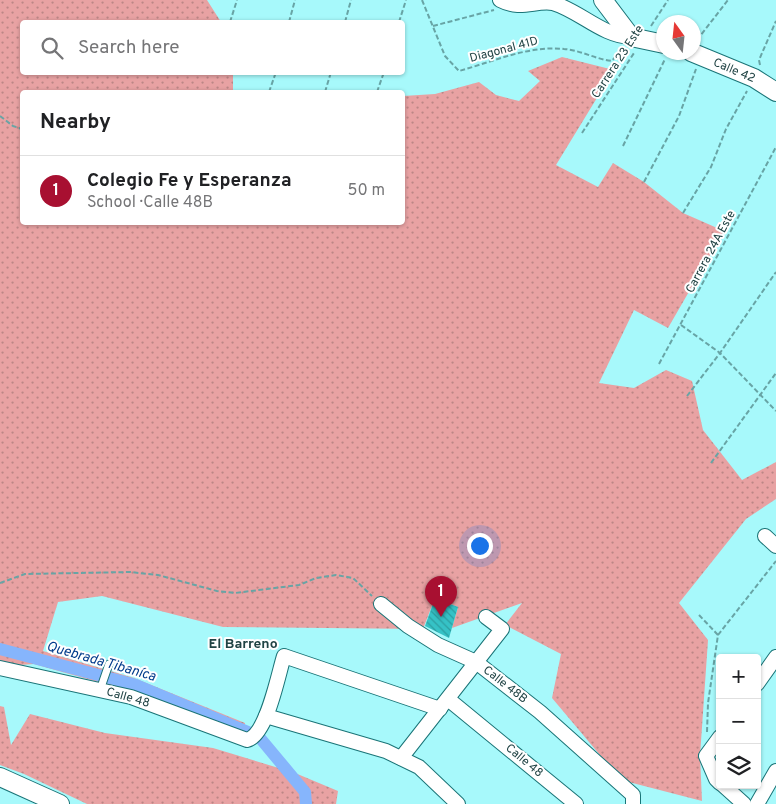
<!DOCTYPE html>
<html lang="en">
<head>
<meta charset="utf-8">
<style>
  body { margin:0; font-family:Overpass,sans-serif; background:#f6f6f6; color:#202124 }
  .controls { position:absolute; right:15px; bottom:15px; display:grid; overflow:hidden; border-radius:5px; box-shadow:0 1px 4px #0004 }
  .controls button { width:45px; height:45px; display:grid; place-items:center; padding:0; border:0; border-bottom:1px solid #e0e0e0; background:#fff; color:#202124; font:25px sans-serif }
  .compass { position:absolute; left:656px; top:15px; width:45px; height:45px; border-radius:50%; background:#fff; box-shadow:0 1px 4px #0004; rotate:345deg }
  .you { position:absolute; left:479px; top:545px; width:18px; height:18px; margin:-12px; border:4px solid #fff; border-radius:50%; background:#1a73e8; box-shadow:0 0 0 8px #1a73e833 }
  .badge { display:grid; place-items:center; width:32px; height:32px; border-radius:50%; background:#a81031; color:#fff; font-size:16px; font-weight:700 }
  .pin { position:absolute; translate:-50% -41px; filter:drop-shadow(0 1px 2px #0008) }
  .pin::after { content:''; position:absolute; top:26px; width:18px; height:15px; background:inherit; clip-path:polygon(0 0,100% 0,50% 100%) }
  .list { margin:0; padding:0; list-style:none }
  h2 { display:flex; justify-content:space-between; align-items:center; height:65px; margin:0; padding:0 20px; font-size:21px }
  h2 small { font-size:16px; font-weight:400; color:#757577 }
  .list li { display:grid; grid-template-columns:32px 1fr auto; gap:15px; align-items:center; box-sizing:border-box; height:70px; padding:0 20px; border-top:1px solid #e0e0e0 }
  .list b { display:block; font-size:19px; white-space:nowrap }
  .list p { margin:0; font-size:16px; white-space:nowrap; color:#757577 }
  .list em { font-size:16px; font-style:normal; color:#757577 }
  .icon { flex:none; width:28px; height:28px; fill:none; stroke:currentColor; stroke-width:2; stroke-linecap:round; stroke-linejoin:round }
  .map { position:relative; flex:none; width:776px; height:804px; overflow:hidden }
  .search { position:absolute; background:#fff; box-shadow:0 1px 4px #0004; left:20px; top:20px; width:385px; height:55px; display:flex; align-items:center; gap:12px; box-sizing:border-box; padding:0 18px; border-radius:5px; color:#757577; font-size:19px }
  .panel { position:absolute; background:#fff; box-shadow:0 1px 4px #0004; left:20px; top:90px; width:385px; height:135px; border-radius:5px }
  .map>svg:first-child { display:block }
  .grass { fill:url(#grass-dots) }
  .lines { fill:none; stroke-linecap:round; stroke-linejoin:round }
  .canal { stroke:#86b5fc; stroke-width:12 }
  .building { fill:url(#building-back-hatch) }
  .service-casing { stroke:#1a7477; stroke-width:9 }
  .minor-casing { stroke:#1a7477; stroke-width:16 }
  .tertiary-casing { stroke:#1a7477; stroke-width:20 }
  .path { stroke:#68a4a5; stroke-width:2; stroke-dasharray:5 2.5; stroke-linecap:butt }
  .service { stroke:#fff; stroke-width:7 }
  .minor { stroke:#fff; stroke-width:14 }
  .tertiary { stroke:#fff; stroke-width:18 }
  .labels { text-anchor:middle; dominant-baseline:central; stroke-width:4; stroke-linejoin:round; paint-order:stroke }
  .street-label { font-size:12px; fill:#204344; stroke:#fff }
  .neighbourhood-label { font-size:14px; font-weight:bold; fill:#204344; stroke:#fff }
  .water-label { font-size:14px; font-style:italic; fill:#003b8b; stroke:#fff }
</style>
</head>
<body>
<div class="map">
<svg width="776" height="804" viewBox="0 0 776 804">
  <defs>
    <pattern id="grass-dots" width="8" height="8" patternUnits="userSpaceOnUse" patternTransform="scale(1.25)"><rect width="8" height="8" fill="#e8a2a3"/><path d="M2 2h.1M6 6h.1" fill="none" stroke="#bc8686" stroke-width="1.8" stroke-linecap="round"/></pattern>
    <pattern id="building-back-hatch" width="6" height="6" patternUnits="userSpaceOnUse" patternTransform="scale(1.25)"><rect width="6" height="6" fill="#36c2c6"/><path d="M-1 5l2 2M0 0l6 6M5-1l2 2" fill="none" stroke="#2d9fa2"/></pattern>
  </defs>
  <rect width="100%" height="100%" fill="#a7f9fb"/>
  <g class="grass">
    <polygon points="0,0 207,0 221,22 22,22 22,72 233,73 233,92 22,92 22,222 402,222 403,96 435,94 479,82 496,95 519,101 540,81 528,71 562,57 614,70 556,165 598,187 613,163 644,182 683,213 724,231 668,328 634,310 599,383 634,388 666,370 692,381 703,430 742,480 776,462 776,499 746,519 679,603 708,640 700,756 702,801 621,780 552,698 561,654 505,625 522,603 452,628 458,607 435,598 423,629 223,627 102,596 58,602 43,651 134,678 245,723 245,734 169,702 34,664 20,665 0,661"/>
    <polygon points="0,706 4,707 11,745 30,714 105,733 213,748 295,773 338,791 336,804 87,804 24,774 0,765"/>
  </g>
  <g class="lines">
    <g class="canal">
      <polyline points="0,649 136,685 248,732"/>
      <polyline points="260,738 305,792 306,804"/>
    </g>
  </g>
  <polygon class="building" points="435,598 458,607 449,638 425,626"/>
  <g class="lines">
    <g class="service-casing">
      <polyline id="service" points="100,690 109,664"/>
    </g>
    <g class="minor-casing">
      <g id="minor">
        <path d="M500,0C521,11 535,0 553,3C580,11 602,36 631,37"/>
        <polyline points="765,536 776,546"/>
        <polyline points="381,604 408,626 438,645 476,662 540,712 633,795 633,804"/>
        <path d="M0,668L131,697L247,740C267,735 278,675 284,656L440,709"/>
        <polyline points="757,684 776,657"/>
        <polyline points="448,699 576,804"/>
        <polyline points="266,716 386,751 419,767 458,804"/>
        <polyline points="720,737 706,756 716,779 720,783"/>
        <polyline points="401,758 502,629 486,617"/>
        <polyline points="723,785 744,804"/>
        <polyline points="757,804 776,771"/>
      </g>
    </g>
    <g class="tertiary-casing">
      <g id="tertiary">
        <polyline points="603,0 631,37 664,44"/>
        <polyline points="691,52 754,78 776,92"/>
        <polyline points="0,777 60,804"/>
      </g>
    </g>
    <g class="path">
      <path d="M422,0L445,56L459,71C492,62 529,45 564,49C580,50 595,59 612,61L622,48"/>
      <polyline points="230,22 237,0"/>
      <polyline points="289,22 295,0"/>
      <polyline points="345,22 351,0"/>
      <polyline points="399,22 406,0"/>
      <polyline points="433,26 494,10"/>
      <polyline points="651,26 668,0"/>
      <polyline points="697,40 728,0"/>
      <polyline points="760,65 759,60 776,21"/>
      <polyline points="269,92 276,72"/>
      <polyline points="325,92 331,72"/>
      <polyline points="377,92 384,72"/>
      <polyline points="0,116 13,126 22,129"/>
      <polyline points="582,133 634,53"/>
      <polyline points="623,146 665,59"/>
      <polyline points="644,182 679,116 696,69"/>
      <polyline points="683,213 711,167 726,129 747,91"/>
      <polyline points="681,325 720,353 776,411"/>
      <polyline points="659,364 776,147"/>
      <polyline points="687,396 720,353 776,272"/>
      <polyline points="711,463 776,373"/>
      <polyline points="0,583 25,574 130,572 158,575 217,591 235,593 299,585 316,578 336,575 353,578 372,596"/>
      <polyline points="699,615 718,635"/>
      <polyline points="718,635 776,561"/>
      <polyline points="707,732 708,703 718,635"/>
    </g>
    <use href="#service" class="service"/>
    <use href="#minor" class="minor"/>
    <use href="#tertiary" class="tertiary"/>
  </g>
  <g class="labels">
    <g class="street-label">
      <text transform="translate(504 50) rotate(-15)">Diagonal 41D</text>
      <text transform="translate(618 62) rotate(-57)">Carrera 23 Este</text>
      <text transform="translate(734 71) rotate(23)">Calle 42</text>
      <text transform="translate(711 252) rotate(-62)">Carrera 24A Este</text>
      <text transform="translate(505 685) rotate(38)">Calle 48B</text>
      <text transform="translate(128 698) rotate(16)">Calle 48</text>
      <text transform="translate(524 761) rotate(40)">Calle 48</text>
    </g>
    <g class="neighbourhood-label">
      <text x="243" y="644">El Barreno</text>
    </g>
    <g class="water-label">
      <text transform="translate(101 662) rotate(16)">Quebrada Tibaníca</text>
    </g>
  </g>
</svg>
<div class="controls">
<button>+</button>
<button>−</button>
<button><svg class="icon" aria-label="layers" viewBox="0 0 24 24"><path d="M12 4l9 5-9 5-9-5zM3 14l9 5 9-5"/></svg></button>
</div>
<svg class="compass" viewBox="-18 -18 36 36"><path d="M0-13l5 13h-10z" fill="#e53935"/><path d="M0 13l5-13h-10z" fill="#757577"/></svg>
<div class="you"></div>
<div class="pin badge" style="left:441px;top:617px">1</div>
<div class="search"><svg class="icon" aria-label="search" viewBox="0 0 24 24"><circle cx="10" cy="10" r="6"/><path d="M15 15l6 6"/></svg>Search here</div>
<section class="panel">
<h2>Nearby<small></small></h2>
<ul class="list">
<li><span class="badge">1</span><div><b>Colegio Fe y Esperanza</b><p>School · Calle 48B</p></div><em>50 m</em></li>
</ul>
</section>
</div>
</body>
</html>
